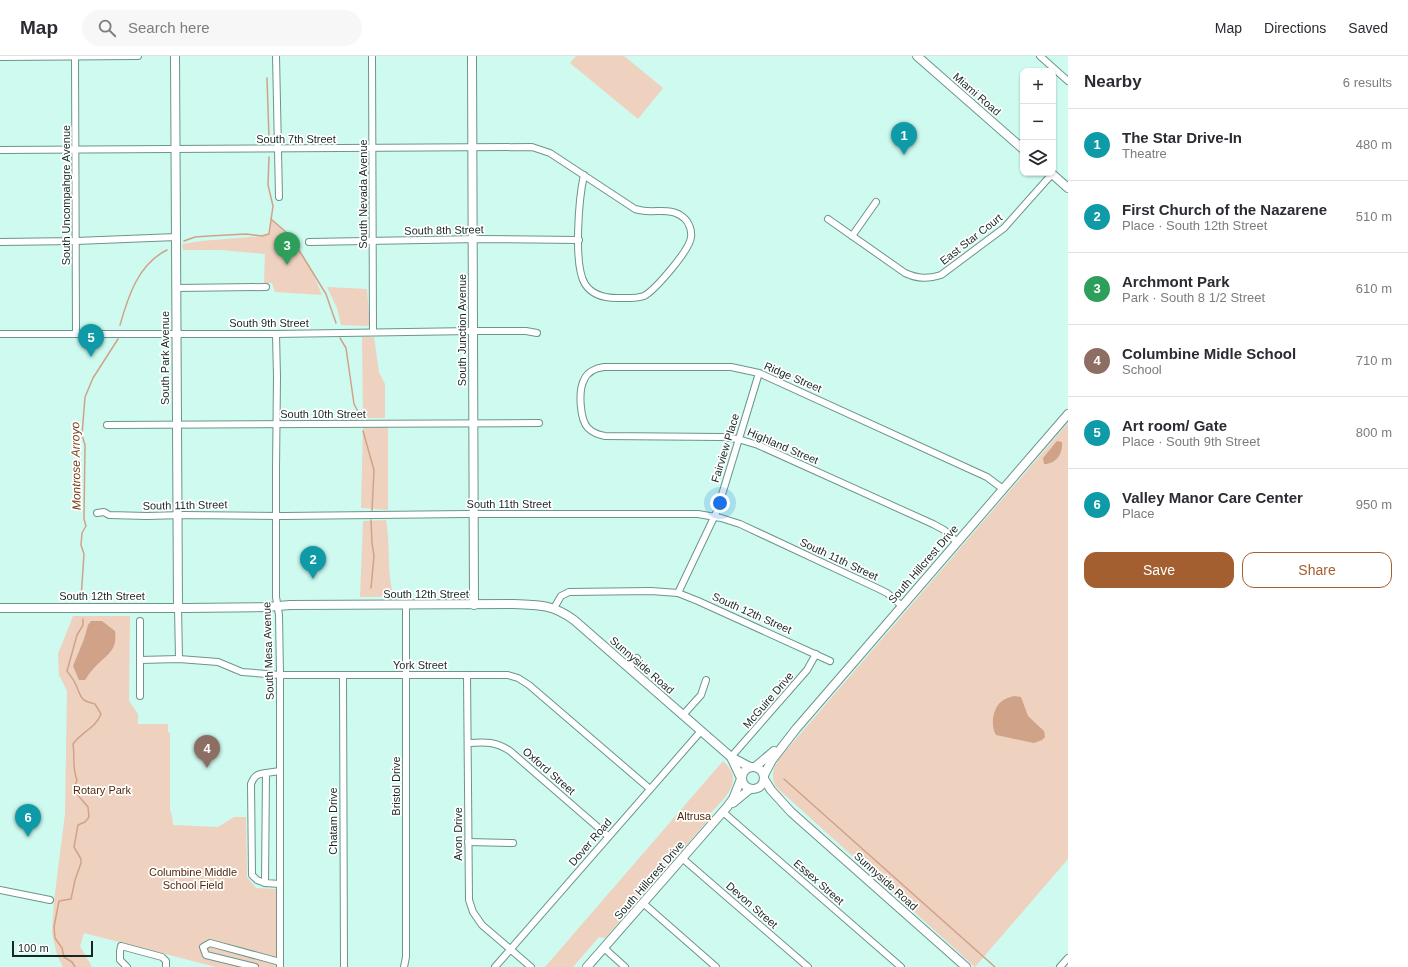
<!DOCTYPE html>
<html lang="en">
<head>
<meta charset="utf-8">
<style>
  body { margin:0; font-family:Helvetica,sans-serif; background:#f7f7f7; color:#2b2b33 }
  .controls { position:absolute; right:12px; top:12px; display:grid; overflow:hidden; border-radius:8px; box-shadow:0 1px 3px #0004 }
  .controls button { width:36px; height:36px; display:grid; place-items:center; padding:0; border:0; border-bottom:1px solid #e1e1e2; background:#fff; color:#2b2b33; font:20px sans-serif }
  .scale { position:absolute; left:12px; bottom:10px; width:81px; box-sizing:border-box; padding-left:4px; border:2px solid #172824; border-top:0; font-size:11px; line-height:14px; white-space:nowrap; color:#172824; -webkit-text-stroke:3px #fff; paint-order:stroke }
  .you { position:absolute; left:720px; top:447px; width:14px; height:14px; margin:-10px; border:3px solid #fff; border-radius:50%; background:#1a73e8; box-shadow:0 0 0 6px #1a73e833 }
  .badge { display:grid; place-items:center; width:26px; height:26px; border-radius:50%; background:#a45f31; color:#fff; font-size:13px; font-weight:700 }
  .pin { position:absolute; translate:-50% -33px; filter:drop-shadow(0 1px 2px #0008) }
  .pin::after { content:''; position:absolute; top:21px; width:14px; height:12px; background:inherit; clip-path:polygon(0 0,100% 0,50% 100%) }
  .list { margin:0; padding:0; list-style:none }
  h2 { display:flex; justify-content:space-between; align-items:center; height:52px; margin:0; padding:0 16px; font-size:17px }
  h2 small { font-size:13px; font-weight:400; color:#7c7c81 }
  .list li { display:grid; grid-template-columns:26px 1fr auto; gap:12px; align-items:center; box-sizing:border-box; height:72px; padding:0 16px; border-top:1px solid #e1e1e2 }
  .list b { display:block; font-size:15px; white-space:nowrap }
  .list p { margin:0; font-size:13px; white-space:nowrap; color:#7c7c81 }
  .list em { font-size:13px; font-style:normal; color:#7c7c81 }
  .actions { display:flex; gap:8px; padding:12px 16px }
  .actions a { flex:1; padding:9px 0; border:1px solid #a45f31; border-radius:12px; text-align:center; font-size:14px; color:#a45f31 }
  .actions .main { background:#a45f31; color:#fff }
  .icon { flex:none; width:22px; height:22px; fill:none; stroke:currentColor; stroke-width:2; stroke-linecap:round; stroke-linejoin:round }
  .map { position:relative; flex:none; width:1068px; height:911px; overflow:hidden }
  header { display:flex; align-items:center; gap:24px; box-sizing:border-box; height:56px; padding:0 20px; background:#fff; border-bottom:1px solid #e1e1e2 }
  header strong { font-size:19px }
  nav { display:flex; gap:22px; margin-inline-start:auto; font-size:14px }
  .search { width:280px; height:36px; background:#f7f7f7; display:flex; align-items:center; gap:10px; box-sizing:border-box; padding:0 14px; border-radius:22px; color:#7c7c81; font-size:15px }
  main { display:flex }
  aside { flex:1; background:#fff }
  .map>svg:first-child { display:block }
  .green { fill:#efd1c0 }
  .water { fill:#d0a389 }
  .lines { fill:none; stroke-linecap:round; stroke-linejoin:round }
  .stream { stroke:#d0a389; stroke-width:1.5 }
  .street-casing { stroke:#6c958c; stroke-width:8 }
  .secondary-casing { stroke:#6c958c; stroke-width:10 }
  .street { stroke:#fff; stroke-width:6 }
  .secondary { stroke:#fff; stroke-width:8 }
  .labels { text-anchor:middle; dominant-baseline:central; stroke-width:3.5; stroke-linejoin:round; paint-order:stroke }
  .street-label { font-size:11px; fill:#172824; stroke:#fff }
  .park-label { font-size:11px; fill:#552a0b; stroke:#fff }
  .water-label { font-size:12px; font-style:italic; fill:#783f17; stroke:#fff }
</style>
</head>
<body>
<header>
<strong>Map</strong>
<div class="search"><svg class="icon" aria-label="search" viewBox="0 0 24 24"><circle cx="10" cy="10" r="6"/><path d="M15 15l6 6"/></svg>Search here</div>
<nav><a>Map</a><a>Directions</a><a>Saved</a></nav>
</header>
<main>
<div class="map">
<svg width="1068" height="911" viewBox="0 0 1068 911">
  <rect width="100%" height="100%" fill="#cefaef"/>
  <g class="green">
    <polygon points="576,0 624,0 663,32 638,63 570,7"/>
    <path d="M271,163C295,185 310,208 322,239L275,236L272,227H264L265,198L221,194H183L182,188L201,185L262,180L269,178Z"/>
    <polygon points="327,231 367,233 370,270 341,269 337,252"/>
    <polygon points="362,281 374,281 379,316 385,328 385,362 363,362"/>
    <path d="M1068,367V803L975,911L776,731C769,718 775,708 783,698Z"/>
    <polygon points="388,370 388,454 361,452 363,371"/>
    <path d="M386,464C391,490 386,516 394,541H360L363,465Z"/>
    <polygon points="73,560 130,560 129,645 138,658 138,668 168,668 168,676 170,677 170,754 172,760 173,769 218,771 234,761 246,761 247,821 256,832 276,833 276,911 216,911 84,877 80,890 92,911 63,911 57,899 52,877 54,845 65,758 67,635 59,619 58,598"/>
    <path d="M723,705C747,726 722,744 707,761L709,763L605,882L599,881L573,911H545Z"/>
  </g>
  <g class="water">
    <path d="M1057,385L1062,386C1063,398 1056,408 1044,408L1043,402Z"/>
    <path d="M91,565H102L115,575C117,592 111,596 99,607C93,612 89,618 85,624H79L73,610L84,583L88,569Z"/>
    <path d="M1014,640L1021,641L1028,660L1044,675L1045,681L1042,684L1034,687L996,679C991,671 992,657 998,649C1001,644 1009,641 1014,640Z"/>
  </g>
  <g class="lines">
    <g class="stream">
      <polyline points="267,22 269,82"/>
      <polyline points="271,163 287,177 302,199 326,238 336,267"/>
      <polyline points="184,185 195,181 209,180 246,178 262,180 269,178 273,150 268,129 269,101"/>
      <path d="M120,269C128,241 138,208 167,194"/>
      <polyline points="340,282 346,292 354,348 361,361"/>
      <polyline points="363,375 374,414 372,455"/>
      <polyline points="371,532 374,500 372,487 371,464"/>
      <polyline points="81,543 84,498 81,489 82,477 86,470 84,463 85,389 82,379 85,341 93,322 118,283"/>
      <polyline points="784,723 995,911"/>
      <path d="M75,911L72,906L64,901L62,892L55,882L54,871L59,845L71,843L75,824L81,807V803L74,791L78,769L85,766L89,761L88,751L77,738L74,732L77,724C72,712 75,701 73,688C82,675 95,673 101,658L95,648C80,644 82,643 76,629C74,624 70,619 67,615L77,579L83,569V563"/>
    </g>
    <g class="street-casing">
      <g id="street">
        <polyline points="75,0 76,277"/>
        <polyline points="276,0 279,141"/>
        <polyline points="372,0 373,276"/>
        <polyline points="1040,0 1068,25"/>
        <polyline points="0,1 138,0"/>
        <path d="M0,94L532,91L550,97L635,153C639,154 643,155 647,155C660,156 673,152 684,162C689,166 692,175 691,181C690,194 655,234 644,240C635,243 625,242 617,242C605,242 592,239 585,228C573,209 579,141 584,119"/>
        <path d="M828,163L905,217C918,223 928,223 941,219L1004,172L1052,118"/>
        <polyline points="852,180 876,146"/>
        <polyline points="0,186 76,185 176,181"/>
        <polyline points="309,186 479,183 579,184"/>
        <polyline points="176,232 266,231"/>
        <polyline points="0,278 276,278 473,275 526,275 537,277"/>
        <polyline points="276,278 277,321 276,413 276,541 279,559 280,619 280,911"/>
        <polyline points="107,369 539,367"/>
        <polyline points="97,457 104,456 109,459 147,460 184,459 283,460 468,458 698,458 721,462 740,468 879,533 887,537 902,550"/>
        <path d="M957,486L944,474L933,468L758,389L738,383L722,381L605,380C599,379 593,377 588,372C580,364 578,335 584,324C587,316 596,312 604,311H731L759,317L987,421L1003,433"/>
        <polyline points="678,537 717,455 759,317"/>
        <polyline points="178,551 179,603"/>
        <polyline points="554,552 561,540 569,536 651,535 678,537 698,545 830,605"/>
        <polyline points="140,565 140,604 179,603 218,606 242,616 280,619 508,619 518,622 529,629 650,733"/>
        <polyline points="629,612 637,602"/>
        <polyline points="467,619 469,844 473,856 482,869 531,911"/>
        <polyline points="343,620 344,911"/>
        <polyline points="140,640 140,604"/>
        <polyline points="683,659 701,639 706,624"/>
        <path d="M468,687C485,686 495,685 510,695L608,780"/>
        <polyline points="731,701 807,614 816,598"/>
        <polyline points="280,715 266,717 265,827 280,828"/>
        <polyline points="723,756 901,911"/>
        <polyline points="468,786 513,787"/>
        <polyline points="682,802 808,911"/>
        <path d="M265,827L257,824L252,819L251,728C254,720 257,718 266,717"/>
        <polyline points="0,834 50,844"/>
        <polyline points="643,847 716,911"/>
        <polyline points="604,892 625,911"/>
        <polyline points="127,911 120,904 120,895 121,890 162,901 166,905 166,911"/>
        <polyline points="255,911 206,899 203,891 210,887 280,906"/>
        <polyline points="404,911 406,901 406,549"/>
        <polyline points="495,911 701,675"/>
        <polyline points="1060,911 1068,902"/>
      </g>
    </g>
    <g class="secondary-casing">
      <g id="secondary">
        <polyline points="175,0 178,551"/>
        <polyline points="472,0 474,549"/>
        <polyline points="917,0 1023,93"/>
        <polyline points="1051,117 1068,132"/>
        <path d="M0,552H186L267,551L290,549L513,548C539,549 552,548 574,564L731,701L750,711"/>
        <polyline points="731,701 741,722"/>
        <circle cx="753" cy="722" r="11"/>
        <polyline points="755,711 774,695"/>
        <polyline points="764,719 772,704 796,673 1068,358"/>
        <polyline points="764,723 771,734 791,756 966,911"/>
        <polyline points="733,747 750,733"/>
        <polyline points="587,911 727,751 733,743 741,723"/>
      </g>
    </g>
    <use href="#street" class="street"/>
    <use href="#secondary" class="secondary"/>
  </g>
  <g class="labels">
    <g class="street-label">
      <text transform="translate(977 38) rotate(41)">Miami Road</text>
      <text x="296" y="83">South 7th Street</text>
      <text transform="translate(363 138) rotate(-90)">South Nevada Avenue</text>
      <text transform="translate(66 139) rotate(-90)">South Uncompahgre Avenue</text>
      <text transform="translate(444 174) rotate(-1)">South 8th Street</text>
      <text transform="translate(971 183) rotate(-38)">East Star Court</text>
      <text x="269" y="267">South 9th Street</text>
      <text transform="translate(462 274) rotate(-90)">South Junction Avenue</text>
      <text transform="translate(165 302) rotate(-90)">South Park Avenue</text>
      <text transform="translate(793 321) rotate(23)">Ridge Street</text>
      <text x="323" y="358">South 10th Street</text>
      <text transform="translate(783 390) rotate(23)">Highland Street</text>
      <text transform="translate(725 392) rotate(-73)">Fairview Place</text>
      <text x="509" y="448">South 11th Street</text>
      <text transform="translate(185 449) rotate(-1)">South 11th Street</text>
      <text transform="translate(839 503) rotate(25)">South 11th Street</text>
      <text transform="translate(923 508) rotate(-49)">South Hillcrest Drive</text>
      <text x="426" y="538">South 12th Street</text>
      <text x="102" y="540">South 12th Street</text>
      <text transform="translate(752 557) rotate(24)">South 12th Street</text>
      <text transform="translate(268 595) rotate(-92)">South Mesa Avenue</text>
      <text x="420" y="609">York Street</text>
      <text transform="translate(642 609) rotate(41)">Sunnyside Road</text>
      <text transform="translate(768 644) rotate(-49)">McGuire Drive</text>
      <text transform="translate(549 715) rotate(41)">Oxford Street</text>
      <text transform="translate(396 730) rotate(-90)">Bristol Drive</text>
      <text transform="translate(333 765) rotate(-90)">Chatam Drive</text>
      <text transform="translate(458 778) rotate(-90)">Avon Drive</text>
      <text transform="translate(590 786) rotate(-49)">Dover Road</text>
      <text transform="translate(649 824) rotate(-49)">South Hillcrest Drive</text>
      <text transform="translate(886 825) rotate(42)">Sunnyside Road</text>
      <text transform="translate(819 826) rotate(41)">Essex Street</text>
      <text transform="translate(752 849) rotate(41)">Devon Street</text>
    </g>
    <g class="park-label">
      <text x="102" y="734">Rotary Park</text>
      <text x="694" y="760">Altrusa</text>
      <text x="193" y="816">Columbine Middle<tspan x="193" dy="13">School Field</tspan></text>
    </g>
    <g class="water-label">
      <text transform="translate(76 410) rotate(-91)">Montrose Arroyo</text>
    </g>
  </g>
</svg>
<div class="controls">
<button>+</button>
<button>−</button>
<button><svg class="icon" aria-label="layers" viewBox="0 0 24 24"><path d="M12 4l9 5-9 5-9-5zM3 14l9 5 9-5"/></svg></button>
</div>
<div class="scale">100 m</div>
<div class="you"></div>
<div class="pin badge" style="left:904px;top:99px;background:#0f9aa8">1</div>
<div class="pin badge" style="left:313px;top:523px;background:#0f9aa8">2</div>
<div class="pin badge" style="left:287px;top:209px;background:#2e9e5b">3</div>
<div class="pin badge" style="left:207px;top:712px;background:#8d6e63">4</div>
<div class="pin badge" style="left:91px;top:301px;background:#0f9aa8">5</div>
<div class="pin badge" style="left:28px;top:781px;background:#0f9aa8">6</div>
</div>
<aside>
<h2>Nearby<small>6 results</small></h2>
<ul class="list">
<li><span class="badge" style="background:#0f9aa8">1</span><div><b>The Star Drive-In</b><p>Theatre</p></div><em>480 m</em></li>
<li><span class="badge" style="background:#0f9aa8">2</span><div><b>First Church of the Nazarene</b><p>Place · South 12th Street</p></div><em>510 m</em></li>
<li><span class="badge" style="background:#2e9e5b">3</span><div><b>Archmont Park</b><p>Park · South 8 1/2 Street</p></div><em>610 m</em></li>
<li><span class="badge" style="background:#8d6e63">4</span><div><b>Columbine Midle School</b><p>School</p></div><em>710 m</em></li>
<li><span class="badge" style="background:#0f9aa8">5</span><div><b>Art room/ Gate</b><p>Place · South 9th Street</p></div><em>800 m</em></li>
<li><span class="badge" style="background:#0f9aa8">6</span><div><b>Valley Manor Care Center</b><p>Place</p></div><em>950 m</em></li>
</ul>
<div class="actions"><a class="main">Save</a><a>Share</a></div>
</aside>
</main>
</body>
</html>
